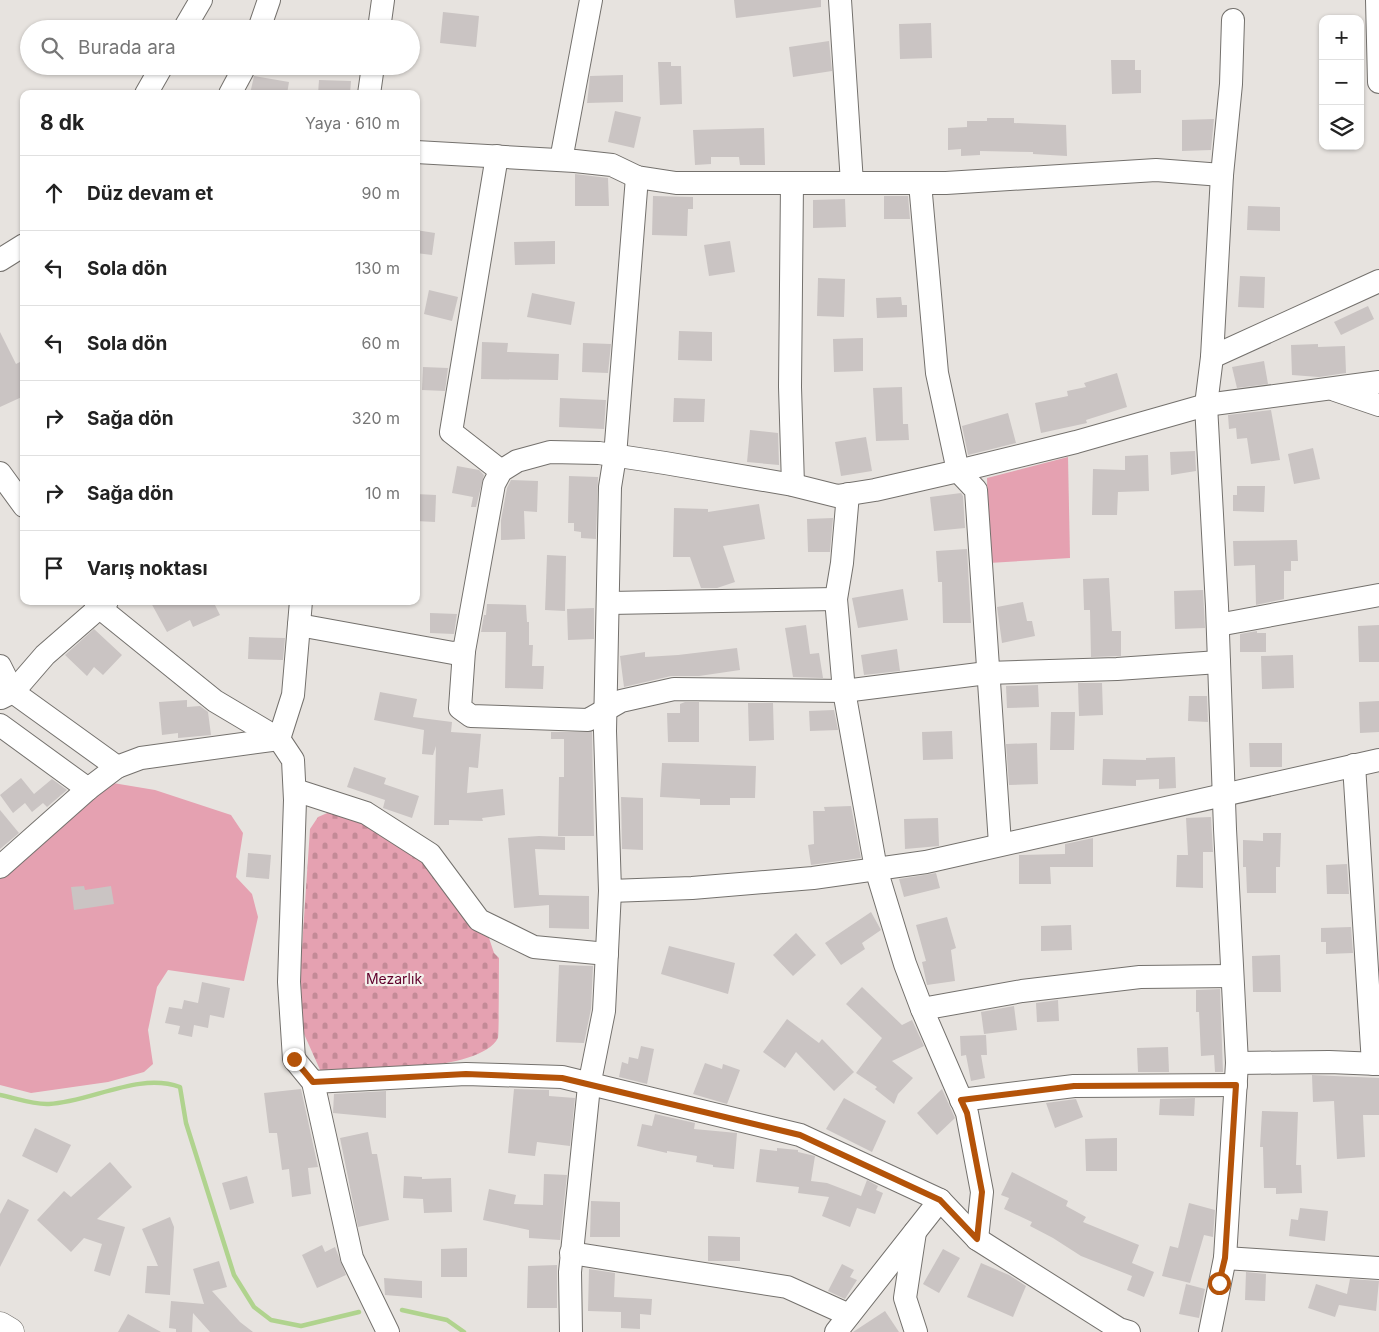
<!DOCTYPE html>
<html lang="tr">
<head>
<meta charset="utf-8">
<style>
  body { margin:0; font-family:Inter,sans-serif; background:#f6f6f6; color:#222 }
  .controls { position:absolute; right:15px; top:15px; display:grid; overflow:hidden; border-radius:10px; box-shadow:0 1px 4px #0004 }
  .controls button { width:45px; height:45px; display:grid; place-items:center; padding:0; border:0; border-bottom:1px solid #e0e0e0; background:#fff; color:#222; font:25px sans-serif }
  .stop { position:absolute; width:15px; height:15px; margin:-11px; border:4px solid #b45309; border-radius:50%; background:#fff }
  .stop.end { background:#b45309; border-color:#fff; box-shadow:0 1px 5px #0008 }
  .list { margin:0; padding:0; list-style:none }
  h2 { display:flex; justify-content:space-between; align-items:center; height:65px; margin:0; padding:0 20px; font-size:21px }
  h2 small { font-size:16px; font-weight:400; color:#767676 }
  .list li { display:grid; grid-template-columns:32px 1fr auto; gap:15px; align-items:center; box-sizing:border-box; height:75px; padding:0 20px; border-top:1px solid #e0e0e0 }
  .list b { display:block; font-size:19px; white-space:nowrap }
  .list em { font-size:16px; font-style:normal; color:#767676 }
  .icon { flex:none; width:28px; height:28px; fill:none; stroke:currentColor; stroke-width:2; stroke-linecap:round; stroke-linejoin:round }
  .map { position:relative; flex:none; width:1379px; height:1332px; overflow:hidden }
  .search { position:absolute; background:#fff; box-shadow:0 1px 4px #0004; left:20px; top:20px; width:400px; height:55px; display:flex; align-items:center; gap:12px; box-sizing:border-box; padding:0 18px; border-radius:28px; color:#767676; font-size:19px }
  .panel { position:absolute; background:#fff; box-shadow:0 1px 4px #0004; left:20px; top:90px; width:400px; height:515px; border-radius:10px }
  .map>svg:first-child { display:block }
  .cemetery { fill:url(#cemetery-stones) }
  .park { fill:#e5a1b1 }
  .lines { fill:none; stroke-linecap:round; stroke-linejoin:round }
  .stream { stroke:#b0d38e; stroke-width:4.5 }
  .building { fill:#cac4c3 }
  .minor-casing { stroke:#74716d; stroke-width:24 }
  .highway-casing { stroke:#74716d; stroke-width:29 }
  .minor { stroke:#fff; stroke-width:22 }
  .highway { stroke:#fff; stroke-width:28 }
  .route { stroke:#b45309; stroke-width:6 }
  .labels { text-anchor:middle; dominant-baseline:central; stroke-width:4.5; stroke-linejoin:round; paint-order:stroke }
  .park-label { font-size:14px; fill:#60002b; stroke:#f4f0ec }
</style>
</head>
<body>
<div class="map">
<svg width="1379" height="1332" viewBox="0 0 1379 1332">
  <defs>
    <pattern id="cemetery-stones" width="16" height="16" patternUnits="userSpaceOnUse" patternTransform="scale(1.25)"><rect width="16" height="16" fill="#e5a1b1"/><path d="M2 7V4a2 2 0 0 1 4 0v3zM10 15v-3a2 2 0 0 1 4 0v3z" fill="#c48a97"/></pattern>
  </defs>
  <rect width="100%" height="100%" fill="#e7e3df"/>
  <path class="cemetery" d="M332,811L398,837L428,867L489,938L494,953L499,958C499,969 499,1035 498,1038C479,1073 358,1070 321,1072L300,1025V977L310,829L318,817Z"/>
  <g class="park">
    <polygon points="1068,457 1070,558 989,563 987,478"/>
    <polygon points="113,783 155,790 231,815 243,833 236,877 252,894 258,917 244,981 168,970 157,987 148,1030 153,1064 144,1072 108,1082 31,1093 0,1085 0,879"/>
  </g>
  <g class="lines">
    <g class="stream">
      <path d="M0,1095C15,1098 34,1105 49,1104C91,1102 138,1072 180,1087L186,1123L234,1275L254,1307L271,1320L301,1326L359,1312"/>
      <polyline points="402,1310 447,1320 464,1332"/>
    </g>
  </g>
  <g class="building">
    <polygon points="734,0 821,0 821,7 736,18"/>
    <polygon points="443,12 479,16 476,47 440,43"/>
    <polygon points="931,23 932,58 900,59 899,24"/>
    <polygon points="829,41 832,71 793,77 789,47"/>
    <polygon points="1111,60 1135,60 1135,70 1141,70 1141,93 1112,94"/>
    <polygon points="658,62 671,62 671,66 681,66 682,104 660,105"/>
    <polygon points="623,75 623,102 587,103 590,76"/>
    <polygon points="254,76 289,82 287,94 250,94"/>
    <polygon points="319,80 351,81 350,94 318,94"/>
    <polygon points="615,111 641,117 634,148 608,142"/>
    <polygon points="987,118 1014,118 1014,123 1066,125 1067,156 1033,154 1033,152 980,151 980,155 961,156 961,149 948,150 948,128 967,127 967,121 987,121"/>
    <polygon points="1214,119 1211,150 1182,151 1182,120"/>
    <polygon points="764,128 765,165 740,165 739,157 711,157 711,164 695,165 693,130"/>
    <polygon points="575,174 608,178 609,206 575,206"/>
    <polygon points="653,196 693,197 693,209 688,209 687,236 652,235"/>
    <polygon points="884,196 908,196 910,219 884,219"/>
    <polygon points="845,199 846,227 813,228 813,200"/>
    <polygon points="1248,206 1280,207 1280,231 1247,230"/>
    <polygon points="416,230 435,233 432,255 416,253"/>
    <polygon points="555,241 555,264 515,265 514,242"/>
    <polygon points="730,241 735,272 709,276 704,245"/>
    <polygon points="1240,276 1265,277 1264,308 1238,307"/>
    <polygon points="818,278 845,279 844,317 817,316"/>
    <polygon points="429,290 458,297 452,321 424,314"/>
    <polygon points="532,293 575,302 571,325 527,317"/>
    <polygon points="901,297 902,305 907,305 907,317 877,318 876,298"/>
    <polygon points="1368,306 1374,319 1341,335 1334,322"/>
    <polygon points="679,331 712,332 712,361 678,360"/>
    <polygon points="0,332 16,364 24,360 24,396 0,407"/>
    <polygon points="863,338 863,371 834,372 833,339"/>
    <polygon points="482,342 508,343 507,352 559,354 558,380 481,379"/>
    <polygon points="583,343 611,344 608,373 582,372"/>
    <polygon points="1318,344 1318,347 1345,346 1346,373 1319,377 1292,375 1291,345"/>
    <polygon points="1264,361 1268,384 1237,388 1232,367"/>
    <polygon points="423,367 448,368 445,391 422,390"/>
    <polygon points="1117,373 1127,407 1086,420 1087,423 1041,433 1035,403 1068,396 1067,391 1086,387 1084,383"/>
    <polygon points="902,387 903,424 908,424 909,440 876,441 873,388"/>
    <polygon points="560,398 606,400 604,429 559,427"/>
    <polygon points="674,398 705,399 704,422 673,422"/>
    <polygon points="1271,410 1280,460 1251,464 1247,438 1237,439 1236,428 1229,429 1228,415"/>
    <polygon points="1008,413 1016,443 968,455 962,426"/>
    <polygon points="750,430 778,433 779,465 747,462"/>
    <polygon points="866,437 872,471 841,476 835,442"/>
    <polygon points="1313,448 1320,479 1294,484 1288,454"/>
    <polygon points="1195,451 1196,471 1171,475 1170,452"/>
    <polygon points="1148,455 1149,491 1118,492 1117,515 1092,515 1093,469 1125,470 1125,456"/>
    <polygon points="457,466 479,470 484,475 476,507 471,507 473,497 452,493"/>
    <polygon points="569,476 598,477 596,539 581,538 581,532 574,531 574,523 568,523"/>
    <polygon points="511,480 538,481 537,512 524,511 525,539 501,540 501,520 507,488"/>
    <polygon points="1237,486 1265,486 1264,512 1233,511 1233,495 1237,495"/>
    <polygon points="961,493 963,496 965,528 934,531 930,497"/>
    <polygon points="416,494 436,495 435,522 416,521"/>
    <polygon points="759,504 765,539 723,546 735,582 717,588 701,588 690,557 673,557 674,508 708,509 708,512"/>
    <polygon points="833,518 830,552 808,552 807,519"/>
    <polygon points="1297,540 1298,561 1291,561 1291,571 1284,571 1284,599 1256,605 1255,565 1234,566 1233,541"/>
    <polygon points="967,549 971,623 943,623 942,582 938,582 936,551"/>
    <polygon points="547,555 566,556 565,611 545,610"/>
    <polygon points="1109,578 1112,631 1121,631 1121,656 1091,657 1090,610 1084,610 1083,579"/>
    <polygon points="903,589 908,620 858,628 852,598"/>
    <polygon points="1203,590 1205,628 1175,629 1174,591"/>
    <polygon points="150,601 213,601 220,615 193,627 190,620 167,632"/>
    <polygon points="1023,602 1027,621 1032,621 1035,636 1002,643 997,607"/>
    <polygon points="487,604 526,605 527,622 529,622 529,645 533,645 532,666 544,666 543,689 505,688 506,632 481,632 484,615 486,615"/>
    <polygon points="594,608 594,639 568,640 567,609"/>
    <polygon points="430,613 457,614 454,634 430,633"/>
    <polygon points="806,625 810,654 819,653 823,678 793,677 785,628"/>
    <polygon points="1379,625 1379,662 1359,662 1358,626"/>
    <polygon points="94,629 122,655 103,675 94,667 87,676 65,655"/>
    <polygon points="1257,631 1257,633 1266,633 1266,652 1240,652 1240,634"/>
    <polygon points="249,637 285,638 283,660 248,659"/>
    <polygon points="737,648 740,670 699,676 671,676 624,687 620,656 645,652 645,657 678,655"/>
    <polygon points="897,649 900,671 864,675 861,655"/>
    <polygon points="1293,655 1294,688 1262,689 1261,656"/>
    <polygon points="1078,683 1102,683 1103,715 1079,716"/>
    <polygon points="1038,685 1039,707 1007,708 1006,686"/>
    <polygon points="380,692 417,699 413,717 452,722 451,732 481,734 478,768 469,767 467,793 503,789 505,815 482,818 483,821 449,820 449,825 434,825 436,746 433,755 422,754 424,730 374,720"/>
    <polygon points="1189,696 1207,696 1208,722 1188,721"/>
    <polygon points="187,700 187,707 200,706 208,712 211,735 178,738 178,733 162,735 159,702"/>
    <polygon points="1379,701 1379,732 1360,733 1359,702"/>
    <polygon points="685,702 699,702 699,742 668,742 667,713 680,713 680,704"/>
    <polygon points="748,703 773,703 774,740 749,741"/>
    <polygon points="834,710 838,730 810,731 809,711"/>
    <polygon points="1051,712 1075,712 1074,750 1050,750"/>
    <polygon points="952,731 953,759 923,760 922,732"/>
    <polygon points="551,732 592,732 594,836 558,836 559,777 564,777 564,739 551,739"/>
    <polygon points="1037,743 1038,784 1009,785 1006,744"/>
    <polygon points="1249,743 1282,743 1282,767 1250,767"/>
    <polygon points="1175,757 1176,788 1159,789 1159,779 1136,780 1136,786 1102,785 1103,759 1146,760 1146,758"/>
    <polygon points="662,763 756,766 755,798 730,798 730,805 700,805 700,799 660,797"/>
    <polygon points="354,767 386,778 384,784 419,796 412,818 383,808 385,800 347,787"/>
    <polygon points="21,778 34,794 52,779 67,790 47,807 43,803 32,812 25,803 13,813 0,795"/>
    <polygon points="621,797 643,798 643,850 622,849"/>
    <polygon points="851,806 861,858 811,865 808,845 814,844 813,811 825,811 824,807"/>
    <polygon points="0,810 19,833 0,849"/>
    <polygon points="1211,817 1213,852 1203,852 1203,888 1176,887 1177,855 1188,855 1186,818"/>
    <polygon points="938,818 939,846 905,849 904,819"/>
    <polygon points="1263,833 1281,833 1280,867 1276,867 1276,893 1247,893 1246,867 1243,867 1243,840 1263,841"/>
    <polygon points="539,836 565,837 565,850 535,849 539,895 589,896 589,929 549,928 549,905 514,908 508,838"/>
    <polygon points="1093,838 1093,867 1050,867 1051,884 1019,884 1019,855 1065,854 1065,844"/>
    <polygon points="248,853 271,855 269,879 246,877"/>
    <polygon points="1347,864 1349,894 1327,894 1326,865"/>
    <polygon points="936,873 940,888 904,897 899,879"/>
    <polygon points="84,886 85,890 111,886 114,904 74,910 71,887"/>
    <polygon points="871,912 881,930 862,943 865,949 841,965 825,943"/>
    <polygon points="947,917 956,948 951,950 955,981 927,985 922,962 926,961 916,925"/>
    <polygon points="1071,925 1072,950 1041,951 1041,926"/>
    <polygon points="1351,927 1353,953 1326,954 1326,942 1321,942 1321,928"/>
    <polygon points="796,933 816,955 793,976 773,955"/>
    <polygon points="669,946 735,963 728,994 661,974"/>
    <polygon points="1280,955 1281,992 1253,992 1252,956"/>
    <polygon points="559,965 593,966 591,1009 584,1043 556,1042"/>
    <polygon points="202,982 230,988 224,1018 210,1015 208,1028 194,1025 192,1037 178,1034 180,1026 165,1023 169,1007 182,1009 184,1000 198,1003"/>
    <polygon points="862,987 902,1025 912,1020 924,1046 892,1061 913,1078 898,1094 894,1104 875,1089 877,1087 856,1073 882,1038 846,1004"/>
    <polygon points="1220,989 1223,1072 1215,1072 1214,1055 1201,1056 1199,1012 1196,1012 1196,990"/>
    <polygon points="1058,1000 1059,1021 1037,1022 1036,1003"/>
    <polygon points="1014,1006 1017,1030 984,1034 981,1012"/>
    <polygon points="787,1019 819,1043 822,1039 854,1072 834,1091 796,1052 785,1068 763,1052"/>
    <polygon points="986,1035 987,1055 981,1055 985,1078 971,1081 966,1055 961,1056 960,1036"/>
    <polygon points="641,1046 654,1049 647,1084 619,1077 622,1062 628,1064 629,1057 638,1059"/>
    <polygon points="1168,1047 1169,1072 1138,1072 1137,1048"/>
    <polygon points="705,1063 722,1069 723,1064 740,1070 727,1104 693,1094"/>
    <polygon points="1312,1075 1379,1078 1379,1115 1363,1115 1365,1157 1337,1159 1334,1101 1313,1102"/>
    <polygon points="301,1089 318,1167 308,1168 311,1194 292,1197 289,1169 282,1170 277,1133 269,1133 264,1093"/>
    <polygon points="514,1089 549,1090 549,1096 575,1098 570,1146 537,1142 535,1156 508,1153"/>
    <polygon points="942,1089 955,1118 937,1135 917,1113"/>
    <polygon points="386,1091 386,1118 333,1113 334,1094"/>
    <polygon points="844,1098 886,1121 872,1152 826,1129"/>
    <polygon points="1195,1098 1194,1116 1159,1115 1160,1099"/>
    <polygon points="1076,1099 1083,1117 1055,1128 1046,1103"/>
    <polygon points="1262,1111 1298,1112 1296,1165 1301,1165 1302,1193 1276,1194 1276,1188 1264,1188 1263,1147 1260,1147"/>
    <polygon points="655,1114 695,1123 694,1129 737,1133 734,1169 713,1167 713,1165 696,1162 697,1156 667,1151 667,1153 637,1146 642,1124 652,1126"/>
    <polygon points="35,1128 71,1145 57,1173 22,1156"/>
    <polygon points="368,1132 372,1154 377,1154 389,1220 358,1227 340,1138"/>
    <polygon points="1117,1138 1117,1171 1086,1171 1085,1139"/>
    <polygon points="777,1148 798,1150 798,1152 815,1156 811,1181 827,1183 861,1196 867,1180 878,1186 876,1190 883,1193 875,1214 857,1208 850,1227 822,1216 829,1197 798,1193 799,1187 756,1182 760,1149 777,1151"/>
    <polygon points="110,1162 132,1187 97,1219 125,1227 110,1276 94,1271 102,1244 84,1238 71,1252 37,1220 64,1191 71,1197"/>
    <polygon points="1012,1172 1068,1201 1066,1206 1086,1217 1083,1222 1139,1245 1132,1263 1154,1272 1144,1297 1127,1290 1132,1276 1081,1256 1053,1238 1030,1226 1032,1222 1004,1209 1009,1198 1001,1195"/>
    <polygon points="544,1174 567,1175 560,1240 529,1238 529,1230 483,1220 489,1189 516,1195 514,1204 543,1205"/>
    <polygon points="247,1176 254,1203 230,1210 222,1183"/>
    <polygon points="404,1176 422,1177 422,1179 451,1178 452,1212 424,1213 423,1199 403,1198"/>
    <polygon points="8,1199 29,1210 0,1267 0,1214"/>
    <polygon points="591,1201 620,1202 620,1237 590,1237"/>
    <polygon points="1189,1203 1215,1210 1213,1237 1204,1235 1190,1283 1162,1276 1170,1246 1178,1248"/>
    <polygon points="1300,1208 1328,1211 1325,1241 1289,1236 1291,1219 1298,1220"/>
    <polygon points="170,1217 174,1227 170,1295 145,1293 147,1266 158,1266 142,1229"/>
    <polygon points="708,1236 740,1237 740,1261 708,1261"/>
    <polygon points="322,1245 325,1252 335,1247 346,1275 317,1288 302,1255"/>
    <polygon points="467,1248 467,1277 441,1277 441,1249"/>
    <polygon points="943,1249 960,1258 939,1293 923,1284"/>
    <polygon points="219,1261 227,1287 212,1291 240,1322 253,1332 210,1332 193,1313 192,1332 176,1332 176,1329 169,1328 171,1301 204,1304 193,1269"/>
    <polygon points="981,1263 1009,1275 1026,1286 1013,1317 967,1297"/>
    <polygon points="842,1264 854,1270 850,1277 857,1280 845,1299 828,1291"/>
    <polygon points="557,1265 557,1308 527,1308 528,1266"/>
    <polygon points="589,1269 615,1273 614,1297 652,1299 651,1315 640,1314 640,1329 621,1328 621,1312 588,1311"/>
    <polygon points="1246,1272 1266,1274 1265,1301 1245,1300"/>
    <polygon points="384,1278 422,1281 422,1298 385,1295"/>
    <polygon points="1350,1279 1379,1281 1376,1311 1339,1305 1335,1317 1308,1308 1316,1284 1347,1294"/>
    <polygon points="1186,1284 1205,1289 1199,1318 1179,1314"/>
    <polygon points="885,1311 899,1332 853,1332"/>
    <polygon points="128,1314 161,1332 118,1332"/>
  </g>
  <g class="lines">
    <g class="minor-casing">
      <g id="minor">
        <polyline points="840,0 852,183"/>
        <polyline points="1377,0 1379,82"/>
        <polyline points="184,29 201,0"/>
        <polyline points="259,29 269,0"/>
        <polyline points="379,29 383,0"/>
        <polyline points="146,94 162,66"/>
        <polyline points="230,94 245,66"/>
        <polyline points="369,94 373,66"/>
        <polyline points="416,152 575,161 612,165 637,177 676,183 946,183 1156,170 1222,175"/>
        <polyline points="497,156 451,432 501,471"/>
        <polyline points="561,160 591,0"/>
        <polyline points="792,183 790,387 793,485"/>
        <polyline points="920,183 937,373 958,471 976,490 1000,844"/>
        <polyline points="0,260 24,245"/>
        <polyline points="1212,357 1379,281"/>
        <polyline points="1335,390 1379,405"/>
        <polyline points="0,473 24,506"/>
        <polyline points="848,494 842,563 836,599 844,691 876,869 905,964 922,1009 967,1113 982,1192 977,1239"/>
        <polyline points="95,601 100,608 215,701 279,739 293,760 295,800 289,982 294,1059 313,1082 352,1258 388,1332"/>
        <polyline points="609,603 836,599"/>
        <polyline points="299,625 453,653 464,651 494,484 501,471 517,461 550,452 599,453 665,463 793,485 837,496 875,490 958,471 1076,442 1206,405 1379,382"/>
        <polyline points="1218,625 1379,595"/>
        <polyline points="464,651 460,708 471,716 588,720 621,701 674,689 844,691 987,673 1117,669 1219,662"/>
        <polyline points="0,666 13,692 117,767"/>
        <polyline points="1,698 13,692 45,655 107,601"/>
        <polyline points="0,725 88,789"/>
        <polyline points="1354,765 1373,1064"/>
        <polyline points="295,790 366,813 430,854 479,920 534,947 607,954"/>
        <polyline points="0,867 88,789 117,767 141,758 279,739 293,695 301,601"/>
        <polyline points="610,891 692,888 813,878 926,862 1379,760"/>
        <polyline points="922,1009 1022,991 1140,977 1232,976"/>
        <polyline points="1237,1063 1329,1062 1379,1064"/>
        <polyline points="313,1082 466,1074 562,1077 800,1135 940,1200 977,1239 1119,1329 1129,1332"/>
        <polyline points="961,1100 1074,1086 1236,1085"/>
        <polyline points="915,1232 905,1298 916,1332"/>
        <polyline points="571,1253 787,1287 849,1315"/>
        <polyline points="1225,1258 1379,1268"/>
        <polyline points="571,1332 570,1272 589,1086 604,1011 610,891 605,731 610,487 615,456 637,177"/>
        <polyline points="836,1332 940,1200"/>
        <polyline points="1210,1332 1225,1258 1237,1063 1225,829 1217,606 1206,405 1212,357 1222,175 1231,84 1233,20"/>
      </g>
    </g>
    <g class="highway-casing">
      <polyline id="highway" points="0,1326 10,1332"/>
    </g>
    <use href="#minor" class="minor"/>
    <use href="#highway" class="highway"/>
  </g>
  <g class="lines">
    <polyline class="route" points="294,1059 313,1082 466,1074 562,1078 800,1135 940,1200 977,1239 982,1192 967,1113 961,1100 1074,1086 1236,1085 1225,1258 1219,1283"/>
  </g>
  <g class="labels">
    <g class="park-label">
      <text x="394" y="978">Mezarlık</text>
    </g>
  </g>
</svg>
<div class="controls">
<button>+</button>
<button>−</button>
<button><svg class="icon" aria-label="layers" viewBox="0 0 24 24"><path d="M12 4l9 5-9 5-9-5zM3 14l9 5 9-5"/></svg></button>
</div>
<div class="stop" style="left:1219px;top:1283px"></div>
<div class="stop end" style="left:294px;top:1059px"></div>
<div class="search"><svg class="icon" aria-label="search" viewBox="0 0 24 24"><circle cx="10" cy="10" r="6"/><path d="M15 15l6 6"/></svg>Burada ara</div>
<section class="panel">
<h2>8 dk<small>Yaya · 610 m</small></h2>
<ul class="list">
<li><svg class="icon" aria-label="ahead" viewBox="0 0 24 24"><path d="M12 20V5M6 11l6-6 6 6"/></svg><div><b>Düz devam et</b></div><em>90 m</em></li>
<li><svg class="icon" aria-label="left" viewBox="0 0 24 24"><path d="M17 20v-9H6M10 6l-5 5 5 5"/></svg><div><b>Sola dön</b></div><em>130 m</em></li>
<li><svg class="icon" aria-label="left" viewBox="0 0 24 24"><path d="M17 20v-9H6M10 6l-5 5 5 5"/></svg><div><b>Sola dön</b></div><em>60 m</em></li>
<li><svg class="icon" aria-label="right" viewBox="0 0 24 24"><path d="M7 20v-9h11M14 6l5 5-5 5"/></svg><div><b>Sağa dön</b></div><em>320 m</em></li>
<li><svg class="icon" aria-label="right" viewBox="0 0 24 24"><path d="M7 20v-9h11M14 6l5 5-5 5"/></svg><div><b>Sağa dön</b></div><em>10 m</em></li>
<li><svg class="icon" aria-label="arrive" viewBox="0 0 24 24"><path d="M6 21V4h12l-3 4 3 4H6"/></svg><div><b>Varış noktası</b></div></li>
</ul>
</section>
</div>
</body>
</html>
